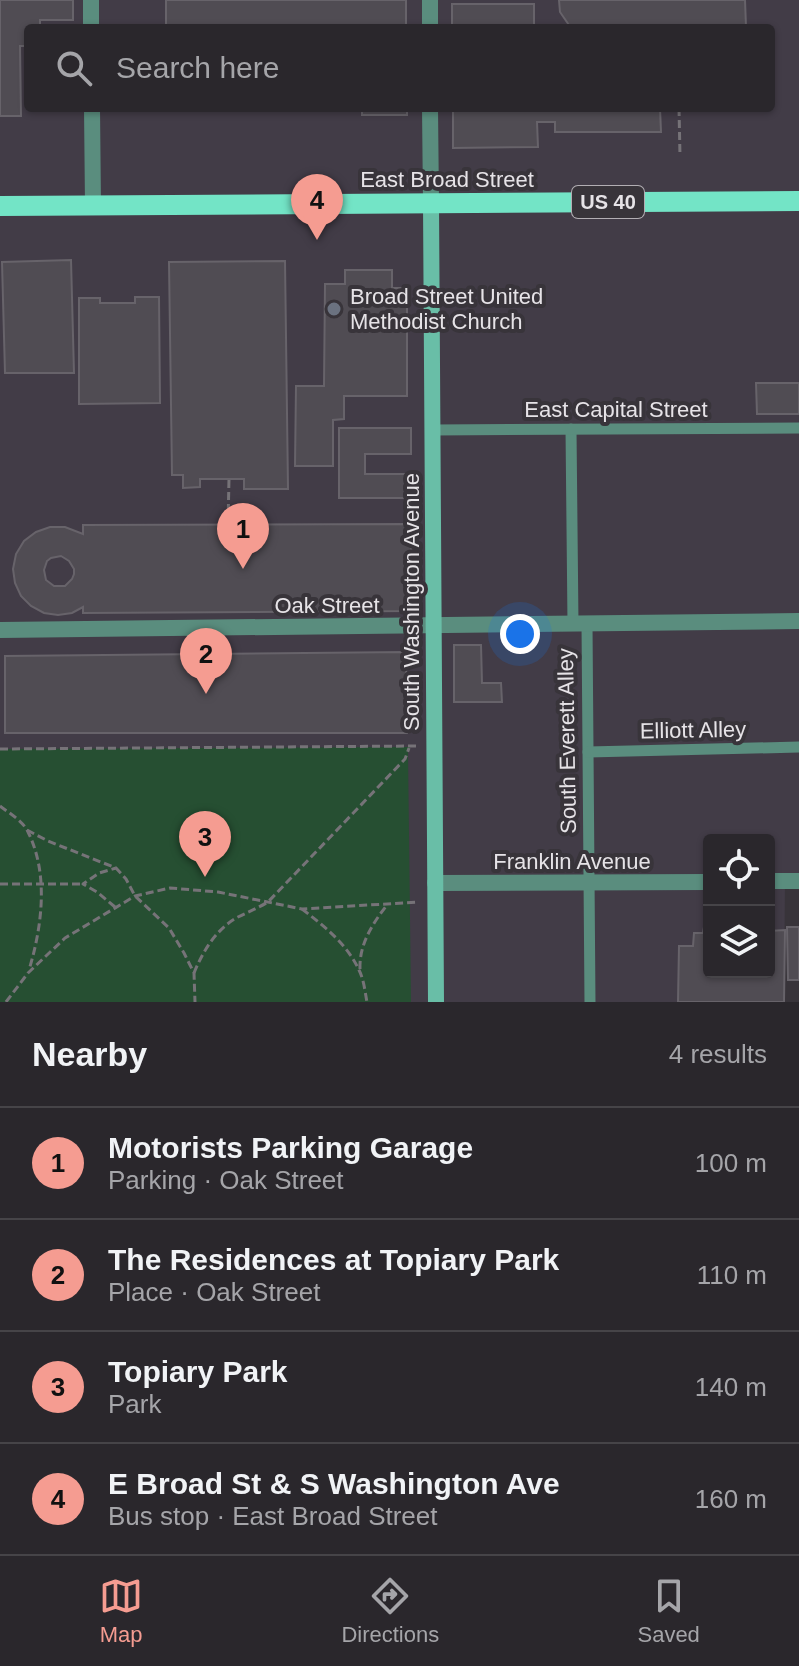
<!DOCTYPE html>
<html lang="en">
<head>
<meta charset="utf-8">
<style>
  body { margin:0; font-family:Arial,sans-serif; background:#322f34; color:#f1f3f6 }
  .controls { position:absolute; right:24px; bottom:24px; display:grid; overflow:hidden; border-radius:8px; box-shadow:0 2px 6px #0004 }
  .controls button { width:72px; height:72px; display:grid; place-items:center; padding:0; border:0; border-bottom:2px solid #464448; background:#2a272c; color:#f1f3f6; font:40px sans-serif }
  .you { position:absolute; left:520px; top:634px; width:28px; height:28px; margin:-20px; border:6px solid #fff; border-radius:50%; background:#1a73e8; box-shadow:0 0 0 12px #1a73e833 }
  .badge { display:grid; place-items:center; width:52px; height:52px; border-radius:50%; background:#f59c91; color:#111; font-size:26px; font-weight:700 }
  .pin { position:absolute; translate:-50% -66px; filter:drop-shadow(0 2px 4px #0008) }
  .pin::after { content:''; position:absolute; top:42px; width:28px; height:24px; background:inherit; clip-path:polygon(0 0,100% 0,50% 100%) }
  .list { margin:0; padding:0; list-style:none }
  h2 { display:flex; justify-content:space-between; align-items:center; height:104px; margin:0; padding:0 32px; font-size:34px }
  h2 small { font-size:26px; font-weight:400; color:#a5a5a9 }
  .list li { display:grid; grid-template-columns:52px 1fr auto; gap:24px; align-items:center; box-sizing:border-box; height:112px; padding:0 32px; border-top:2px solid #464448 }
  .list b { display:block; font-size:30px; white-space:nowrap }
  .list p { margin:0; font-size:26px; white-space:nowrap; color:#a5a5a9 }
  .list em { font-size:26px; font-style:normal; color:#a5a5a9 }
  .icon { flex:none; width:44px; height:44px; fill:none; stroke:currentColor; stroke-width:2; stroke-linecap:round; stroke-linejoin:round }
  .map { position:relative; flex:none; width:799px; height:1002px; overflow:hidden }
  .search { position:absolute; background:#2a272c; box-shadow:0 2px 6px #0004; left:24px; right:24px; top:24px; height:88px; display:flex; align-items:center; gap:20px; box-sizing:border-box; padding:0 28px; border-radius:8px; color:#a5a5a9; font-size:30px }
  .sheet { height:552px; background:#2a272c }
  nav { display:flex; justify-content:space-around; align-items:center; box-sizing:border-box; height:112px; border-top:2px solid #464448; background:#2a272c; font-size:22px; color:#a5a5a9 }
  nav a { display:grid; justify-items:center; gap:4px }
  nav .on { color:#f59c91 }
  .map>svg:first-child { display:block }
  .built { fill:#423c47; fill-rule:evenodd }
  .green { fill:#264f32 }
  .building { fill:#504c53; stroke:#67636a; stroke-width:2; fill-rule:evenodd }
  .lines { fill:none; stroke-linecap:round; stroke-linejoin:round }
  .path { stroke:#767378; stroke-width:3; stroke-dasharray:8 4; stroke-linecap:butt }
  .lane { stroke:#5a8d7e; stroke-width:11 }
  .street { stroke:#5a8d7e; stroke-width:16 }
  .secondary { stroke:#69bea7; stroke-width:16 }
  .primary { stroke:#73e4c6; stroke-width:20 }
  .worship-dot { fill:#6b7280; stroke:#38343a; stroke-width:3 }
  .labels { text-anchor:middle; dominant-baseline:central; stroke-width:8; stroke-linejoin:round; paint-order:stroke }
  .shield { fill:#38343a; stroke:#b2aeb3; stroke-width:2 }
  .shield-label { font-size:20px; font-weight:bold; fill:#e6e3e7 }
  .street-label { font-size:22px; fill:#e6e3e7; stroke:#38343a }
  .poi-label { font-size:22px; fill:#e6e3e7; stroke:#38343a; text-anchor:start }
</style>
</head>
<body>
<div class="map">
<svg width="799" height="1002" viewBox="0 0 799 1002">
  <rect width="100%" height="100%" fill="#38343a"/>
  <path class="built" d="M0,0H799V878L785,879L784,1002H0ZM28,28H771V108H28ZM709,840H769V972H709Z"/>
  <polygon class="green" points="410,747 408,752 411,1002 0,1002 0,749"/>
  <g class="building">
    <polygon points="0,0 73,0 73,20 40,20 40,28 28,28 28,46 20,46 21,116 0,116"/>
    <rect x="166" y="0" width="240" height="28"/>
    <polygon points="559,0 745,0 746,27 571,28 560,12"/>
    <rect x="452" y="4" width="82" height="24"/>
    <rect x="362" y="108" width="45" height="7"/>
    <polygon points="453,108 660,108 661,132 555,132 555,122 537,122 538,147 453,148"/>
    <polygon points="71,260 74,373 5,373 2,262"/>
    <polygon points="285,261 288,489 244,489 244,479 200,479 200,487 183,488 183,475 172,475 169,262"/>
    <polygon points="345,270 392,270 392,288 407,288 407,396 344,396 344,419 333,420 333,466 295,466 296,386 324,386 325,284 345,284"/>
    <polygon points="135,297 159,297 160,403 79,404 79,298 100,298 100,303 135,303"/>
    <polygon points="756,383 799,383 799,414 757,414"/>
    <polygon points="339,428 411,428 411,454 365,454 365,474 410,474 410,498 339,498"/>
    <path d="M411,524L412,611L83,613V607L72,613L58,615L44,613L31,606L21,596L15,583L13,569L16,554L24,541L36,532L50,527H65L83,534V525ZM61,556L69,561L74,569V574L72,579L65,586H54L46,580L44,570L47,561L51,558Z"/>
    <polygon points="454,645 481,645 482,683 501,683 502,702 454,702"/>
    <polygon points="406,652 407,733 5,733 5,656"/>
    <polygon points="704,927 709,927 709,972 769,972 769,931 785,930 784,1002 678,1002 679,946 693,946 694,933 703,933"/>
    <polygon points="787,927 799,927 799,980 788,980"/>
  </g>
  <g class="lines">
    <g class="path">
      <polyline points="679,108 680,156"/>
      <polyline points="228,524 229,479"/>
      <polyline points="0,749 416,746"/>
      <path d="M0,806C9,813 23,821 28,832C49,874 42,927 29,970"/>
      <polyline points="27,830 48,841 116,868 126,879 135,896 169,928 184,953 194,973 195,1002"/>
      <polyline points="0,884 83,884"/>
      <polyline points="115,907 97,892 83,884 99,873 116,868"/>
      <path d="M302,909C324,926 347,944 359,970C364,980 365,992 367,1002"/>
      <path d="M360,969C359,944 373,923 387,905"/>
      <path d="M194,973C203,951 216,929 238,917C248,912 258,908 268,902L405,759L409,748"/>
      <polyline points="6,1002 28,973 65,938 135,896 170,888 218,892 302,909 419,902"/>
    </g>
    <g class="lane">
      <polyline points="571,429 573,624"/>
      <polyline points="433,430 799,428"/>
      <polyline points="587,624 590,1002"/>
      <polyline points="588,752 799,747"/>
    </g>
    <g class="street">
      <polyline points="91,0 91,28"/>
      <polyline points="430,0 430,28"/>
      <polyline points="92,108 93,206"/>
      <polyline points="430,108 431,203"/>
      <polyline points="0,630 799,621"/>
      <polyline points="769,881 799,881"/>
      <polyline points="435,883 709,882"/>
    </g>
    <polyline class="secondary" points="431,203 436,1002"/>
    <polyline class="primary" points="0,206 799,201"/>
  </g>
  <circle class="worship-dot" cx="334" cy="309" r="8"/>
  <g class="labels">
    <rect class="shield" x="572" y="186" width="72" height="32" rx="6"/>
    <g class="shield-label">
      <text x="608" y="202">US 40</text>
    </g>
    <g class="street-label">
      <text x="447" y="179">East Broad Street</text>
      <text x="616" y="409">East Capital Street</text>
      <text transform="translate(411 602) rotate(-90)">South Washington Avenue</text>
      <text x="327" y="605">Oak Street</text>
      <text transform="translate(693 730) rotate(-1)">Elliott Alley</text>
      <text transform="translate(567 741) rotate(-91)">South Everett Alley</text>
      <text x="572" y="861">Franklin Avenue</text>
    </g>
    <g class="poi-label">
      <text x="350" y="296">Broad Street United<tspan x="350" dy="25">Methodist Church</tspan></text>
    </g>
  </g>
</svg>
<div class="controls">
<button><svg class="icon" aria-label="locate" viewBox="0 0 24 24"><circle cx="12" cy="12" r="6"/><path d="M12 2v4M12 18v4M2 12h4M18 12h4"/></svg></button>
<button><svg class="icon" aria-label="layers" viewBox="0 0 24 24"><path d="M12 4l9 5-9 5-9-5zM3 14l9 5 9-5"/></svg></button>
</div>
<div class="you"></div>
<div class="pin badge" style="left:243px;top:569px">1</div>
<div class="pin badge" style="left:206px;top:694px">2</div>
<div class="pin badge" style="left:205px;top:877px">3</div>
<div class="pin badge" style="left:317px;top:240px">4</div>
<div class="search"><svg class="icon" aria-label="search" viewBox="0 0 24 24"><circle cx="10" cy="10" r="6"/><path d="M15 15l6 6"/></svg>Search here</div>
</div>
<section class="sheet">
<h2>Nearby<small>4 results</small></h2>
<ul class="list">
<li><span class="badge">1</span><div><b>Motorists Parking Garage</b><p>Parking · Oak Street</p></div><em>100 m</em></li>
<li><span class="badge">2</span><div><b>The Residences at Topiary Park</b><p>Place · Oak Street</p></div><em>110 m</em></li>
<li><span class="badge">3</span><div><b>Topiary Park</b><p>Park</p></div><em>140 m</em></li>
<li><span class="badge">4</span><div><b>E Broad St &amp; S Washington Ave</b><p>Bus stop · East Broad Street</p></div><em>160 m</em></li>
</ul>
</section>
<nav>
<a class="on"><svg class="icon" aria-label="map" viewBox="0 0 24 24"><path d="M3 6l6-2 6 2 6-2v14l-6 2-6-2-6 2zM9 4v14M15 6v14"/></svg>Map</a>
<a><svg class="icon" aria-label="directions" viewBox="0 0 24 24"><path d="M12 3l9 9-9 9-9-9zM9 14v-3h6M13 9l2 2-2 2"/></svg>Directions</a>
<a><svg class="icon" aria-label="saved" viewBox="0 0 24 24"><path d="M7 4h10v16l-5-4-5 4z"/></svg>Saved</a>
</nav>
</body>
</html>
